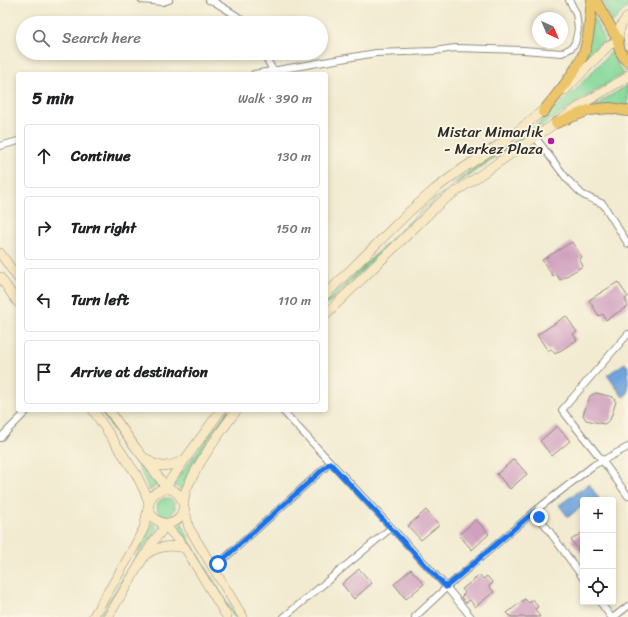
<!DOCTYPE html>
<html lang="en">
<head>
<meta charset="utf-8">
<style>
  body { margin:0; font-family:Sriracha,sans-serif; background:#f2f2f2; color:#202124 }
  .controls { position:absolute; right:12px; bottom:12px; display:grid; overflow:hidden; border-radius:4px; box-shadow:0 2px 6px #0003 }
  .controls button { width:36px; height:36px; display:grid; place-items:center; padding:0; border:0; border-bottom:1px solid #e0e0e0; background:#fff; color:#202124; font:20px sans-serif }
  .compass { position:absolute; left:532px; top:12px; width:36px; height:36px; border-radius:50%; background:#fff; box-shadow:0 2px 6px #0003; rotate:136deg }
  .stop { position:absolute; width:12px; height:12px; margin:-9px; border:3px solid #1a73e8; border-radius:50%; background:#fff }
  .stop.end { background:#1a73e8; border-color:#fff; box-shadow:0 1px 4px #0008 }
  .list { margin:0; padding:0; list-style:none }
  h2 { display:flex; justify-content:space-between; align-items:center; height:52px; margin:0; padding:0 16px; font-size:17px }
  h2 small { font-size:13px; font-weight:400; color:#757577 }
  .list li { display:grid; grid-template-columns:26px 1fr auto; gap:12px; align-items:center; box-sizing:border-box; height:64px; margin:0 8px 8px; padding:0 8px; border:1px solid #e0e0e0; border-radius:4px }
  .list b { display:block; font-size:15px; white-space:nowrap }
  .list em { font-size:13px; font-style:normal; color:#757577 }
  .icon { flex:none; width:22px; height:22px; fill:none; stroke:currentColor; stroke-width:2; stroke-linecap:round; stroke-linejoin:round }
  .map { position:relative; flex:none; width:628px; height:617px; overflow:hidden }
  .search { position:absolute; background:#fff; box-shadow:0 2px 6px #0003; left:16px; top:16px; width:312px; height:44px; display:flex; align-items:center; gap:10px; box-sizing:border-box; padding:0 14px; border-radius:22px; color:#757577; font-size:15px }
  .panel { position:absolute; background:#fff; box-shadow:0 2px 6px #0003; left:16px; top:72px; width:312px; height:340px; border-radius:4px }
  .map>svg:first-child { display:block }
  .green { fill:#85d89a; stroke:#588262 }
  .water { fill:#6ea3db; stroke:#4c6783 }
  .building { fill:#d0a1bf }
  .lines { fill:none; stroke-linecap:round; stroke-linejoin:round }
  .street-casing { stroke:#8e8b7e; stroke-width:8 }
  .secondary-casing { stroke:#8e8b7e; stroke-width:10 }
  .primary-casing { stroke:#8e8b7e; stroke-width:12 }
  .street { stroke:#fff; stroke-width:6 }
  .secondary { stroke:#f8e8c3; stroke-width:9 }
  .primary { stroke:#edc569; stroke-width:10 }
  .route { stroke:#1a73e8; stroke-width:5 }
  .poi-dot { fill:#b5179e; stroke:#fcf5e5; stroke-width:1.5 }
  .labels { text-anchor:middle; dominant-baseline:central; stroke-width:4; stroke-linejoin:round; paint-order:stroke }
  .poi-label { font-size:15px; fill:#2b2b2b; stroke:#fcf5e5; text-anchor:end }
</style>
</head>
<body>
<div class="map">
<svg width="628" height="617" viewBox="0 0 628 617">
  <rect width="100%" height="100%" fill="#fcf5e5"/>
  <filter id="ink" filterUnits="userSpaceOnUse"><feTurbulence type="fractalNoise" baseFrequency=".025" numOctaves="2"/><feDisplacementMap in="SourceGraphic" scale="8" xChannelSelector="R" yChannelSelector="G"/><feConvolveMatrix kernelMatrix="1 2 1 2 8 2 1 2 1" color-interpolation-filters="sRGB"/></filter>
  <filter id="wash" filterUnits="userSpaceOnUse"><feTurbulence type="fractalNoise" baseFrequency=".012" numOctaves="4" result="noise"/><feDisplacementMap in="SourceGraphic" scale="16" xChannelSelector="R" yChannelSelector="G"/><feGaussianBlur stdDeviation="0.9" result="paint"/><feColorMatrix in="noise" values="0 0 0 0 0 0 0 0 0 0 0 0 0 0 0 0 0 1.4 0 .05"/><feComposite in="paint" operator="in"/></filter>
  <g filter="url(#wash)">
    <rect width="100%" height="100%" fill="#f2ebd1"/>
    <g class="green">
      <polygon points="602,0 628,0 628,7 624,10 613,23"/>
      <polygon points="593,17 605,40 582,64"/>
      <polygon points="611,52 623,74 581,100 448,189 426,208 326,306 326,302 425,207 469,172 527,133 574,91"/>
      <polygon points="628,85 628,107 593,106"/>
      <polygon points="100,410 102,410 139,462 157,485 150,491 137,464"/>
      <path d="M228,410H230C211,436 194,460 181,490L173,484Z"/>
      <circle cx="166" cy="507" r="9"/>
      <polygon points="152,522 158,528 140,553 101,617 99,617 138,553"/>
      <polygon points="182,523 190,542 236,617 234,617 189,543 175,528 179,527"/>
    </g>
    <g class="water">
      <polygon points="625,363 628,367 628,393 623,397 607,375"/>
      <polygon points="589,484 600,500 583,500 583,509 581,507 568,517 559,505"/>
    </g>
    <g id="blocks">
      <g class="building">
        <polygon points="572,242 582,257 579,259 583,266 560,280 556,274 553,276 542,260"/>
        <polygon points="618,282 628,297 625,299 628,306 606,320 603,314 599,316 589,300"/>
        <polygon points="566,316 577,332 573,334 577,340 555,354 551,349 548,351 537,335"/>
        <polygon points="596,393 613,397 616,402 610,420 604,424 586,420 583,415 590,396"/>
        <polygon points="557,426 570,441 552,456 540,441"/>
        <polygon points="514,459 527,474 510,489 497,474"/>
        <polygon points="426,510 439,525 421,540 408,526"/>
        <polygon points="476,519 489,534 472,550 459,535"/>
        <polygon points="583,532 583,556 571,540"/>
        <polygon points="359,569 372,583 354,599 342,584"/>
        <polygon points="411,569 424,584 406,599 394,584"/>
        <polygon points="480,575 483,579 487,576 493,583 489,586 494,592 475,607 470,600 466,603 461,597 465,593 462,589"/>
        <polygon points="525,599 529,603 533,599 538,607 535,609 540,617 511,617 507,613"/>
      </g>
    </g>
  </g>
  <g filter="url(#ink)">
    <use href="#blocks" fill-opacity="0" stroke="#8e8b7e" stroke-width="1"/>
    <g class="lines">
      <g class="street-casing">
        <g id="street">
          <polyline points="142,0 163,2 169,0"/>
          <polyline points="209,0 213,1 237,16 245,23"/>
          <polyline points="263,53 273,70"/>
          <polyline points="254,74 376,53 434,51 455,48 523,50 562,53 571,48 575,43 578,29 576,13 569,0"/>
          <polyline points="535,137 567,179 583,195 603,204 628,244"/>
          <polyline points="0,146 18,141"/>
          <polyline points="628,334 562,410 602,460 628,496"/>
          <polyline points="282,410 443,583 471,617"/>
          <polyline points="0,438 28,410"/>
          <polyline points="535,511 583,578"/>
          <polyline points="214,568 330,463"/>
          <polyline points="600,602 611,617"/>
          <polyline points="284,617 391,528"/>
          <polyline points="415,617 449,585 535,511 594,465 628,447"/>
          <polyline points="614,617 628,606"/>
        </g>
      </g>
      <g class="secondary-casing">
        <g id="secondary">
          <path d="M565,90L608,46L618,40C618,31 621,23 628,16"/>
          <polyline points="0,253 18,278"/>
          <polyline points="0,277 18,303"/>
          <polyline points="326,294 410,211 435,189 462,169 508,139 547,107"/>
          <polyline points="326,314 441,202 589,100 626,78 628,75"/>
          <polyline points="109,410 136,448 161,480 166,489"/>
          <path d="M237,410C218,435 199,461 186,490C183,498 185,509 180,517C167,533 141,516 151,498C154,493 159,490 164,489C184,486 185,514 189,528L243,617"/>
          <path d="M147,459C158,470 173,466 185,459"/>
          <polyline points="166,489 170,480 221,410"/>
          <polyline points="164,524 185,548 227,617"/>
          <path d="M147,554C159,545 172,545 185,548"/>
          <polyline points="93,617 127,560 144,528 149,503 145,492 136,474 93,410"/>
          <polyline points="108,617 153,542 161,532 164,524"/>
        </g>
      </g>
      <g class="primary-casing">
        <g id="primary">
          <path d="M595,0L618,40C618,49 622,56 628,62"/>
          <path d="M543,112C558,93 574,75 584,53C590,36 590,17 592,0"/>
          <polyline points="556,123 589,110 610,108 628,111"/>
        </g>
      </g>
      <use href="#street" class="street"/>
      <use href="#secondary" class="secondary"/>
      <use href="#primary" class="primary"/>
    </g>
  </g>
  <g class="lines" filter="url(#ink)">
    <polyline class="route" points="218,564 330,463 446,587 535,511 539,517"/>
  </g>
  <circle class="poi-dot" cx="551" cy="141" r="4"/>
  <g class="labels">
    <g class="poi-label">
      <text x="543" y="132">Mistar Mimarlık<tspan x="543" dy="17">- Merkez Plaza</tspan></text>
    </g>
  </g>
</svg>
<div class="controls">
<button>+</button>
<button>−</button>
<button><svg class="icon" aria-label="locate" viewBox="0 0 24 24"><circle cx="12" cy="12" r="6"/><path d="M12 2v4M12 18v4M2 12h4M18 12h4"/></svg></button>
</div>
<svg class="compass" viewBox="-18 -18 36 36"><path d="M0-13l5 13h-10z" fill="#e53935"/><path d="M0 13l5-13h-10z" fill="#757577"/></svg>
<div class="stop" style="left:218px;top:564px"></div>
<div class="stop end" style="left:539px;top:517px"></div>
<div class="search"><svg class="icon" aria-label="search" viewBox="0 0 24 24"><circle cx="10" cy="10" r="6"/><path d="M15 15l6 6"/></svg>Search here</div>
<section class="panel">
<h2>5 min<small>Walk · 390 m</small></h2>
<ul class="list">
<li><svg class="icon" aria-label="ahead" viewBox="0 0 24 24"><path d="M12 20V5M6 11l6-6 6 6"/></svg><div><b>Continue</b></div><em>130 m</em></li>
<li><svg class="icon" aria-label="right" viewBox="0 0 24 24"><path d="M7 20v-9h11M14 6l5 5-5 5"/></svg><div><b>Turn right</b></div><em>150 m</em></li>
<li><svg class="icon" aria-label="left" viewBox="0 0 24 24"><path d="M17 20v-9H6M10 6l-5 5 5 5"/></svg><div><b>Turn left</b></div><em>110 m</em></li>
<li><svg class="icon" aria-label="arrive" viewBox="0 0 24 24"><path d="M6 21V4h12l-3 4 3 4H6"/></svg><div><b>Arrive at destination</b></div></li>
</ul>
</section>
</div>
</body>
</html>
